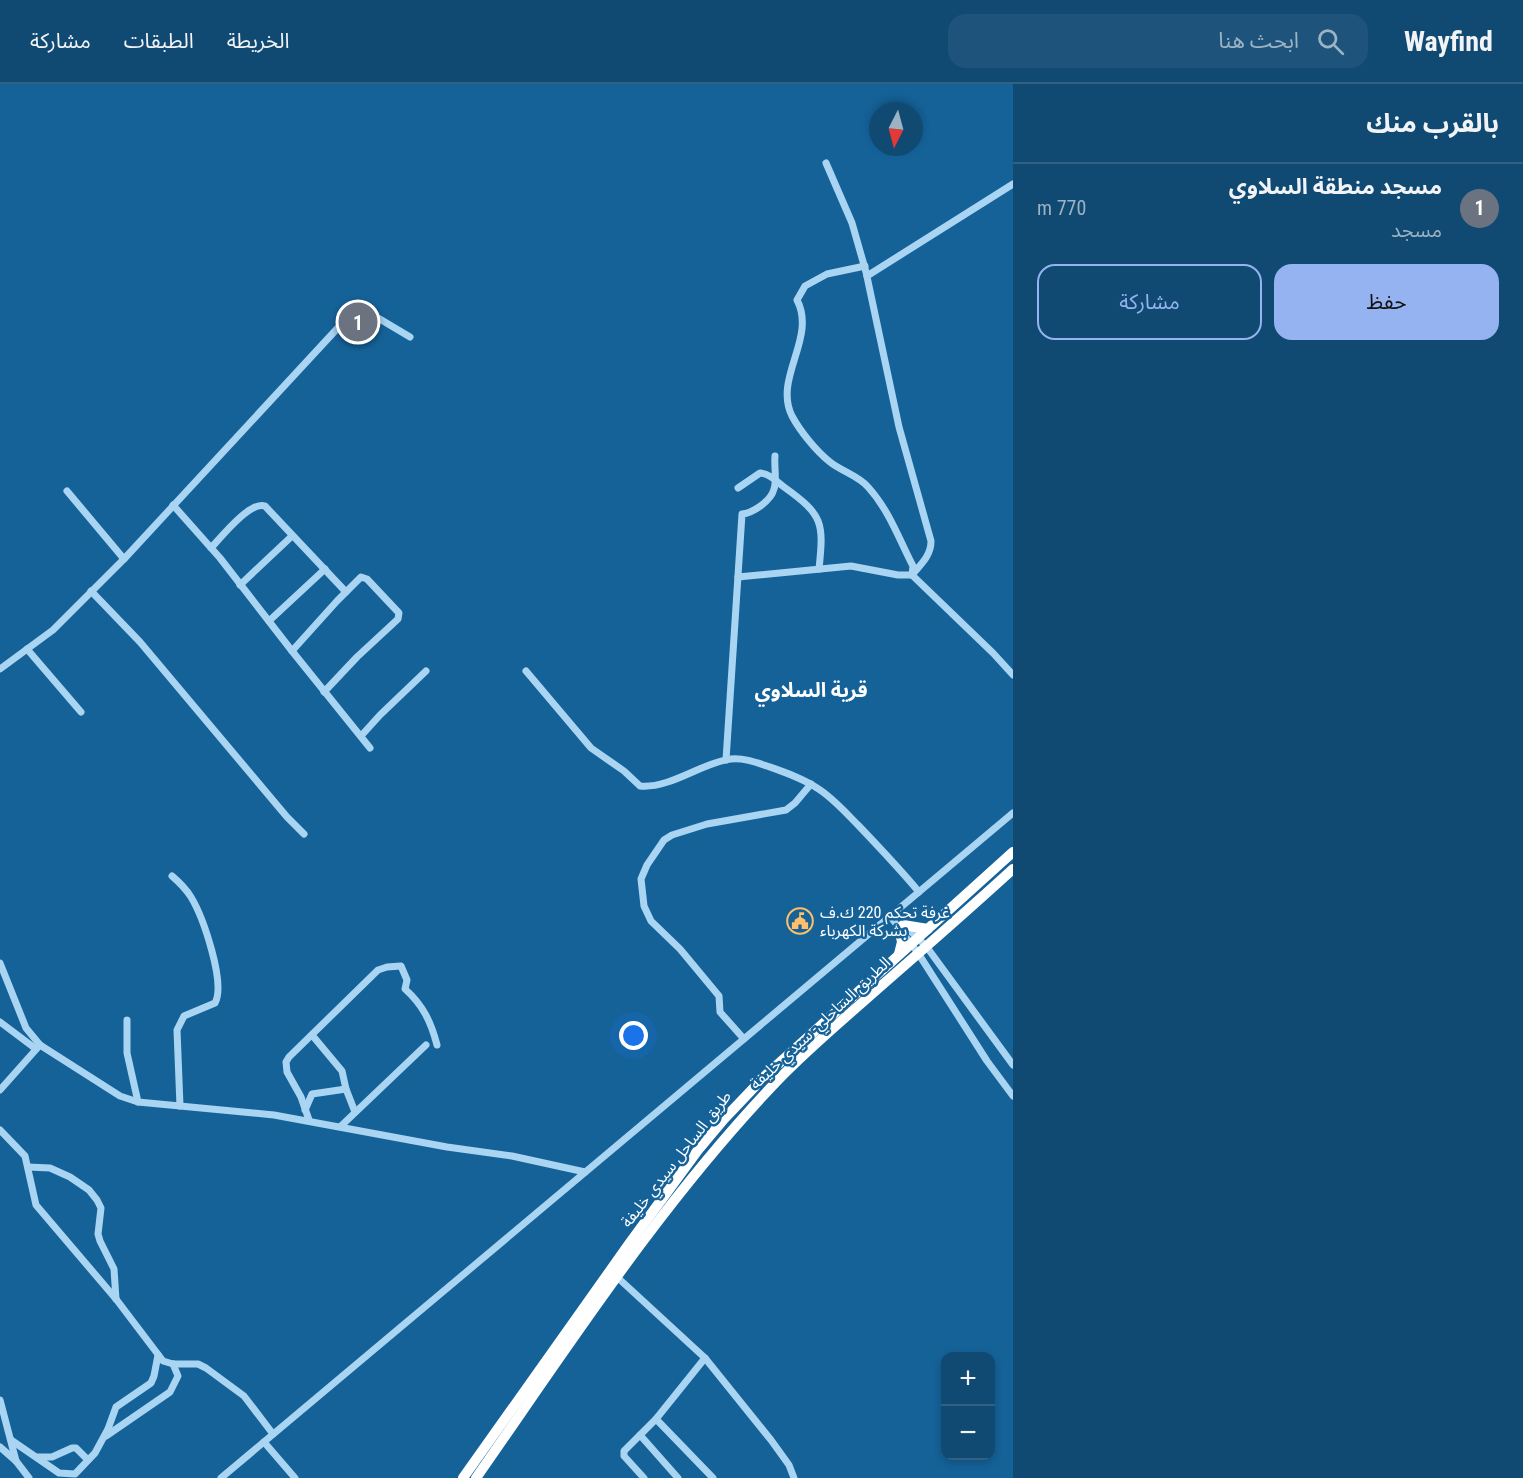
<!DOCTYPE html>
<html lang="ar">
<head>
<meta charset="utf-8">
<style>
  body { margin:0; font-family:"Roboto Condensed","Noto Sans Arabic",sans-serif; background:#1e547b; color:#f1f3f6; direction:rtl }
  .controls { position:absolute; right:18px; bottom:18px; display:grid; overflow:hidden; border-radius:12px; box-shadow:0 3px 9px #0003 }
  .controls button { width:54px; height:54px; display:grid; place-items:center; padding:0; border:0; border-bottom:2px solid #306285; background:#104a73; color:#f1f3f6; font:30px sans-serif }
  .compass { position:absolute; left:869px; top:18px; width:54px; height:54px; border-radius:50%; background:#104a73; box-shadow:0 3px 9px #0003; rotate:186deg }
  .you { position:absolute; left:634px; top:952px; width:21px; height:21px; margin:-15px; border:4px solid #fff; border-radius:50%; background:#1a73e8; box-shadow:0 0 0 9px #1a73e833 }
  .badge { display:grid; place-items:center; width:39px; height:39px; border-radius:50%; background:#95b2f1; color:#fff; font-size:20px; font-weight:700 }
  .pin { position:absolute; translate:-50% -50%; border:3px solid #fff; box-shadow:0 2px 6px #0006 }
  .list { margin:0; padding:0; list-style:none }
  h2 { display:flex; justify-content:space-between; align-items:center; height:78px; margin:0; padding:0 24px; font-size:26px }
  h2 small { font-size:20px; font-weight:400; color:#9cb3c4 }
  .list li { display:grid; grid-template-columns:39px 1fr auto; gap:18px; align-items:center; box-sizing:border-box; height:84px; padding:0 24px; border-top:2px solid #306285 }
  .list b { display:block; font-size:22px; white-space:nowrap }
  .list p { margin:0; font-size:20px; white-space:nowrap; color:#9cb3c4 }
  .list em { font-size:20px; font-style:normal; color:#9cb3c4 }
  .actions { display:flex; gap:12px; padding:18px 24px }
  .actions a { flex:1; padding:14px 0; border:2px solid #95b2f1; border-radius:18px; text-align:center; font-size:21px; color:#95b2f1 }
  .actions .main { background:#95b2f1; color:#111 }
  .icon { flex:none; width:33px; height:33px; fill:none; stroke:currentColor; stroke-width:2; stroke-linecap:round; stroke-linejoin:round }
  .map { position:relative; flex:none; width:1013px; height:1394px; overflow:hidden; direction:ltr }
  header { display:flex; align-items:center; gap:36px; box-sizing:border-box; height:84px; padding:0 30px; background:#104a73; border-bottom:2px solid #306285 }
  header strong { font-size:28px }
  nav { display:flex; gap:33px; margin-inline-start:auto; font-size:21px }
  .search { width:420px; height:54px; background:#1e547b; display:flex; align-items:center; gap:15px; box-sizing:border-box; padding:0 21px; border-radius:18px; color:#9cb3c4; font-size:22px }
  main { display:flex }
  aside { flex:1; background:#104a73 }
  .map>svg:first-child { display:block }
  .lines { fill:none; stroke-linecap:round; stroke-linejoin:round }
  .minor { stroke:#a9d5f3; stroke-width:7 }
  .highway { stroke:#fff; stroke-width:10 }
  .labels { text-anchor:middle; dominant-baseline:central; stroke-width:5; stroke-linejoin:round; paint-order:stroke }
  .poi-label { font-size:16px; fill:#fff; stroke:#156299; text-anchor:start }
  .street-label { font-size:16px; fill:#fff; stroke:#156299 }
  .quarter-label { font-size:20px; font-weight:bold; fill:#fff; stroke:#156299 }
</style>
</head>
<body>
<header>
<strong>Wayfind</strong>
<div class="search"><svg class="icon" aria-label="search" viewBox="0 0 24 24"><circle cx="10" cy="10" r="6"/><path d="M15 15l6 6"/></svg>ابحث هنا</div>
<nav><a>الخريطة</a><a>الطبقات</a><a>مشاركة</a></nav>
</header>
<main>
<aside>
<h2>بالقرب منك<small></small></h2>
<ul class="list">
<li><span class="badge" style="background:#6b7280">1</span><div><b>مسجد منطقة السلاوي</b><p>مسجد</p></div><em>770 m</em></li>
</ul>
<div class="actions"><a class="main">حفظ</a><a>مشاركة</a></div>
</aside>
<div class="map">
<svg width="1013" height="1394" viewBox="0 0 1013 1394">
  <rect width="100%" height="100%" fill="#156299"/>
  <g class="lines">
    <g class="minor">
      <path d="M865,182L827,190L805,202L797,216C817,254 773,294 792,332C800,347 816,367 830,378C841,387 859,392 868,403C889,426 899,455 913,482L912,491"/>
      <polyline points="867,192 1013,100"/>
      <path d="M738,404L760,389C770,390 776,397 784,403C823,431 824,438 819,485"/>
      <polyline points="67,407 124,475"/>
      <polyline points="173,421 220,474 292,567 370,664"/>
      <path d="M211,464C222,452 250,417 265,422L346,508"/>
      <polyline points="912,491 993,569 1013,591"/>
      <path d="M738,493L851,482L898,491H912C921,480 931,472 931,457L899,343L866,188L852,139L826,79"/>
      <polyline points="240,501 292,452"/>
      <polyline points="91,507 140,558 287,733 304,750"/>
      <polyline points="269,537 325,485"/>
      <polyline points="27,565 81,628"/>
      <polyline points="292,567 337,517 361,493 367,495 399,529 398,535 357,573 324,608"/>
      <polyline points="0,585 53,546 124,475 347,234 356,228 368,228 410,253"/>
      <path d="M526,587L591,664L624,687L640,702C670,705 703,678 731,675C744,674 755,678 767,682C784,688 802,694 817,704C832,713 845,728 858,741C879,763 900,785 919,808"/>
      <polyline points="361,652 380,631 426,587"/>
      <path d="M726,676L742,430C753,429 771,417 774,405C777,396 774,382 775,372"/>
      <path d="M172,792C179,798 186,805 191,813C203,833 226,899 215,919L184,932L177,946L180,1022"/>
      <polyline points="890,832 918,869 987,977 1013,1012"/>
      <polyline points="906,843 926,862 1013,981"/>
      <polyline points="0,879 26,944 40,961 120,1012 138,1018 274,1031 447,1063 512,1072 585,1088"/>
      <polyline points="127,936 127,969 138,1018"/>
      <polyline points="0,938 36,965"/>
      <polyline points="312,951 342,987 346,1005"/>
      <polyline points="744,955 720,928 719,912 680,865 651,837 644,822 641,795 647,781 664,756 672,751 707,740 786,726 795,719 811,700"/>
      <polyline points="0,1006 40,961"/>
      <polyline points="305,1026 312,1010 346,1005 355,1028"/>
      <path d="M309,1036L301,1013L287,988L286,978L289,973L378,886L387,883L401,882L407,896L405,905C423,921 431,938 437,961"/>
      <polyline points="341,1042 426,961"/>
      <polyline points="0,1046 25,1072 36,1121 116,1215 163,1277 173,1280 198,1280 206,1284 244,1312 273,1350"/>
      <polyline points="28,1083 50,1084 70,1093 89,1106 97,1116 101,1124 98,1150 100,1157 114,1185 116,1215"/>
      <polyline points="617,1193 705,1274 771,1356 789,1381 794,1394"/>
      <polyline points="0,1316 16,1377 29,1394"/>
      <polyline points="656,1335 713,1394"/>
      <polyline points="640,1351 678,1394"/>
      <polyline points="106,1352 170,1308 178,1292 173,1280"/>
      <polyline points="11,1356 59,1389 75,1390 95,1369 108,1345 116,1323 151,1299 154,1292 158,1271"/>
      <polyline points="264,1358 295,1394"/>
      <polyline points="0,1363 16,1377"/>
      <polyline points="38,1373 52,1373 72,1364 76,1364 88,1376"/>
      <polyline points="221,1394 1013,729"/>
      <polyline points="644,1394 624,1372 624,1367 656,1335 705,1274"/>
    </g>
    <g class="highway">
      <polyline points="903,841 928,845"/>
      <polyline points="899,844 902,858 899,870"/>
      <polyline points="463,1394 629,1160 698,1066 724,1035 766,991 1013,768"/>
      <path d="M476,1394C571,1258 662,1117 777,997C804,969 834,943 864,917C914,873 964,830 1013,785"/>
    </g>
  </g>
  <defs>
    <g id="civic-ring" transform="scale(1.35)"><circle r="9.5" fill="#156299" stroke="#ffbf6a" stroke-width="1.5"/><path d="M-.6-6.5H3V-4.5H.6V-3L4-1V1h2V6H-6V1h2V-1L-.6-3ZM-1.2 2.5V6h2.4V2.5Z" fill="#ffbf6a"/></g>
  </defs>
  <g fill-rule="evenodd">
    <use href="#civic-ring" x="800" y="837"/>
  </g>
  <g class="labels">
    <g class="poi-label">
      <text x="820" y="828">غرفة تحكم 220 ك.ف<tspan x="820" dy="18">بشركة الكهرباء</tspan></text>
    </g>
    <g class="street-label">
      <text transform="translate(820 939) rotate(-43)">الطريق الساحلي- سيدي خليفة</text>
      <text transform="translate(676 1075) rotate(-52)">طريق الساحل سيدي خليفة</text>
    </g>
    <g class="quarter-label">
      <text x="811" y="606">قرية السلاوي</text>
    </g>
  </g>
</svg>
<div class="controls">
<button>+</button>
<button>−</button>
</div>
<svg class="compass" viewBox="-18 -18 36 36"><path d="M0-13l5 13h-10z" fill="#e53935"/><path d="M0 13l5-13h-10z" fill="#9cb3c4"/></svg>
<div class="you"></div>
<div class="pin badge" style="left:358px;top:238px;background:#6b7280">1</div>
</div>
</main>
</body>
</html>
